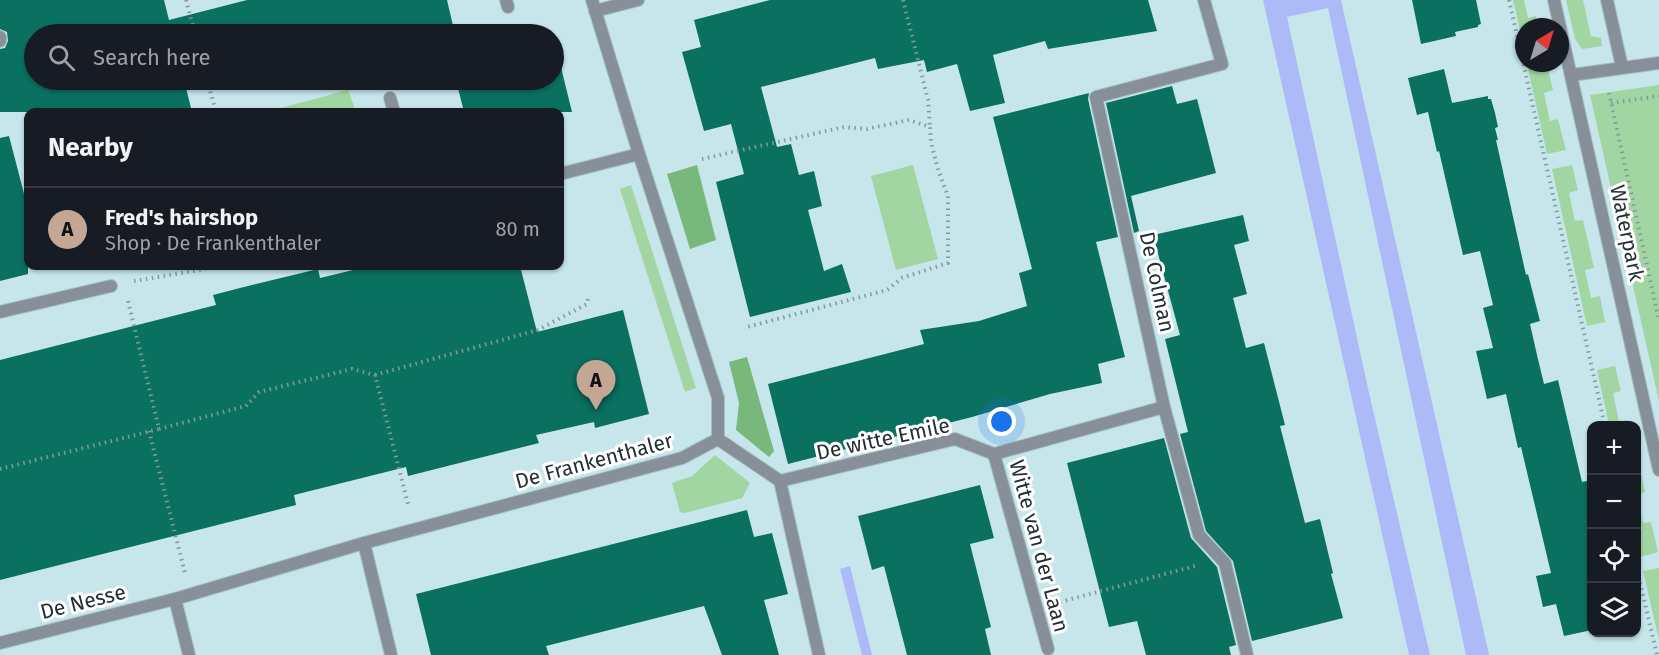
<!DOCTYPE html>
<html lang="en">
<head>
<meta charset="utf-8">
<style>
  body { margin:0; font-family:"Fira Sans",sans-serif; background:#20242c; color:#f1f3f6 }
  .controls { position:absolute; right:18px; bottom:18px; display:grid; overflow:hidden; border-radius:12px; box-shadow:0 2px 4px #0004 }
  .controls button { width:54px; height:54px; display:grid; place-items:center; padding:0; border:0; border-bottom:2px solid #363941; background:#171b24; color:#f1f3f6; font:30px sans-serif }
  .compass { position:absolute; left:1515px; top:18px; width:54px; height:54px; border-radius:50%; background:#171b24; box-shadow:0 2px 4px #0004; rotate:38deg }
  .you { position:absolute; left:1002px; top:422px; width:21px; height:21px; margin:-15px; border:4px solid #fff; border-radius:50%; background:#1a73e8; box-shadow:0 0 0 9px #1a73e833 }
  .badge { display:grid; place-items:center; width:39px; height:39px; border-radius:50%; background:#c4a695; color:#111; font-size:20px; font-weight:700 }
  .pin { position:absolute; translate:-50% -50px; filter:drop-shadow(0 2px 3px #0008) }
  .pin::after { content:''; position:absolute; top:32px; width:21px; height:18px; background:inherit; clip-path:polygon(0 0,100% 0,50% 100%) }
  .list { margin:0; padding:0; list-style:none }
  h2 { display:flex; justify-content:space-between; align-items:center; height:78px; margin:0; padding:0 24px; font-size:26px }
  h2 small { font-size:20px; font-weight:400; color:#9ea1a6 }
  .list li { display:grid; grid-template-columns:39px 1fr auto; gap:18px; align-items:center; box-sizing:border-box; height:84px; padding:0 24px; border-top:2px solid #363941 }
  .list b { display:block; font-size:22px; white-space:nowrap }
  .list p { margin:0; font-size:20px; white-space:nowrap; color:#9ea1a6 }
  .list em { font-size:20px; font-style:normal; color:#9ea1a6 }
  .icon { flex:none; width:33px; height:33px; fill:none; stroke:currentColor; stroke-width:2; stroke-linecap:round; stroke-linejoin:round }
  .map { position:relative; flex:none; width:1659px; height:655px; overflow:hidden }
  .search { position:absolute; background:#171b24; box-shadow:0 2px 4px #0004; left:24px; top:24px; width:540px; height:66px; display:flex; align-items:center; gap:15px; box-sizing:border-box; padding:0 21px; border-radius:33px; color:#9ea1a6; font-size:22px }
  .panel { position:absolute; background:#171b24; box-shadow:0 2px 4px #0004; left:24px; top:108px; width:540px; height:162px; border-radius:12px }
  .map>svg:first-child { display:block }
  .green { fill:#a1d6a2 }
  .forest { fill:#78b97b }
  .water { fill:#acbaf7 }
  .building { fill:#0a7060 }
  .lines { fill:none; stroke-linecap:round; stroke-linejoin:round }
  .service-casing { stroke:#a5c1c7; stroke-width:14 }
  .minor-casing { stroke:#a5c1c7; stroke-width:14 }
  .path { stroke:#829a9f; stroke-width:4; stroke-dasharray:1.5 4.5; stroke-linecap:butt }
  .service { stroke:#879098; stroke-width:12 }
  .minor { stroke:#879098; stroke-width:12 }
  .labels { text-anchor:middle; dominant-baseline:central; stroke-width:6; stroke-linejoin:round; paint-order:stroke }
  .street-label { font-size:21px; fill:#232f32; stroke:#fff }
</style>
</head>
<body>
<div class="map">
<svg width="1659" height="655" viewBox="0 0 1659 655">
  <rect width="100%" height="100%" fill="#c6e6ec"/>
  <g class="green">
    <polygon points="1513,0 1524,0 1528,18 1536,16 1538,27 1524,27 1524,48"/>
    <polygon points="1566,0 1583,0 1591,36 1601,38 1602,46 1582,49 1575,39"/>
    <polygon points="1547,65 1553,90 1544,93 1550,121 1558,119 1566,150 1547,154 1528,69"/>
    <polygon points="1659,85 1659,401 1590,95"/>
    <polygon points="348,90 356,112 266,112"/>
    <polygon points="913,165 938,259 896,270 871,176"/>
    <polygon points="1572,165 1578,190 1569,193 1575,221 1583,220 1594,268 1585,270 1591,298 1600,296 1605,322 1587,326 1552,169"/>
    <polygon points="631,185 696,388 685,392 620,189"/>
    <polygon points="1615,366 1621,391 1613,393 1619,422 1627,420 1628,425 1609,425 1597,370"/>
    <polygon points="715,455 750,483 742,498 685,513 680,512 672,483 692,476"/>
    <polygon points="1637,468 1640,468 1645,492 1637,495 1643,523 1651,522 1658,552 1640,557 1636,541"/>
    <polygon points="1659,568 1659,640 1643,571"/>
  </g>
  <g class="forest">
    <polygon points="697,165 716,240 690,249 667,174"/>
    <polygon points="747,357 774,451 769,457 736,430 739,403 729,362"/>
  </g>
  <g class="water">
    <polygon points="1263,0 1341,0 1489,655 1466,655 1328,8 1287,17 1369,393 1430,655 1409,655"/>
    <polygon points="850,566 872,655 862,655 840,569"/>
  </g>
  <g class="building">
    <polygon points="0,0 164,0 169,20 247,0 447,0 455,34 34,34 34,80 184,80 192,112 0,112 0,49 5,48 8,41 7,32 0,29"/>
    <polygon points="770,0 1148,0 1157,31 1048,49 1045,41 993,55 1005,103 970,111 957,64 927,72 924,60 878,69 875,58 761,87 777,147 791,144 799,175 814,171 822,206 808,210 824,271 842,264 851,292 750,317 716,182 744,174 731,124 704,131 682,52 701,47 694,20"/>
    <polygon points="1412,0 1476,0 1481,24 1478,25 1478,27 1455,32 1456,36 1421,44"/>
    <polygon points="554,39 572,112 464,112 456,80 554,80"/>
    <polygon points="1444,69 1452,103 1488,96 1488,99 1491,99 1495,113 1498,127 1495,128 1498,140 1496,140 1526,275 1528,274 1540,321 1530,324 1537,355 1544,384 1558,380 1582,482 1587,481 1592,501 1592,630 1564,636 1556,604 1543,607 1536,576 1551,573 1521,447 1518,448 1506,394 1487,399 1476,351 1493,348 1483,308 1493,305 1480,251 1463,255 1439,151 1437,152 1428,112 1417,115 1408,78"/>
    <polygon points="1172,86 1177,104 1197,99 1216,173 1131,196 1139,231 1134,233 1106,103"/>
    <polygon points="1089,93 1088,99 1118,237 1096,242 1125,357 1098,364 1102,383 1050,394 972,417 788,464 768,384 924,344 920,330 979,321 1027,306 1019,273 1032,269 993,117"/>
    <polygon points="9,136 28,209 28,274 0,281 0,138"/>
    <polygon points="1243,215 1249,241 1234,245 1247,294 1233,298 1246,348 1264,343 1285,425 1280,426 1305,523 1320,519 1333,573 1331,574 1343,618 1252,641 1233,561 1206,531 1180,434 1188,432 1165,339 1180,335 1153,235"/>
    <polygon points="370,266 520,266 537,332 623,310 649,414 595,428 594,422 536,435 539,443 408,476 406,467 294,495 296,505 0,580 0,360 216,305 213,295 240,288 318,269 320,278"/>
    <polygon points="1164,438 1191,538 1217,567 1236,645 1229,647 1231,655 1146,655 1137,621 1109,627 1067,463"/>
    <polygon points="980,485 994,538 970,544 991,627 985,629 991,655 907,655 884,566 872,570 858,516"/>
    <polygon points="747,510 754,537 772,533 788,594 764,600 779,655 722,655 704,606 546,646 549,655 431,655 416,594"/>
  </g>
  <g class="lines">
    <g class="service-casing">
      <g id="service">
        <polyline points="506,0 508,7"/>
        <polyline points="0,37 0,41"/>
      </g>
    </g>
    <g class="minor-casing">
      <g id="minor">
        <polyline points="592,0 639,154 718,398 718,439"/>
        <polyline points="1204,0 1222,64 1096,97 1164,407 1199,535 1225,563 1247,655"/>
        <polyline points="1554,0 1659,470"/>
        <polyline points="1607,0 1622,67"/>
        <polyline points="595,11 638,0"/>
        <polyline points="1572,75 1659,63"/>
        <polyline points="390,98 394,112"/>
        <polyline points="560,174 639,154"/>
        <polyline points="0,312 111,286"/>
        <polyline points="718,439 780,481"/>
        <polyline points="994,454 1048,649"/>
        <polyline points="364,543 391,655"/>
        <polyline points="175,599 189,655"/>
        <polyline points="0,643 175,599 364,543 682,458 718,439"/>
        <polyline points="819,655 780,481 955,439 994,454 1164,407"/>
      </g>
    </g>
    <g class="path">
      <polyline points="186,0 195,34"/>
      <polyline points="903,0 928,100 930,127"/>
      <polyline points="1509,0 1605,426"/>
      <polyline points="207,80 216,112"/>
      <polyline points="1609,93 1659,320"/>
      <polyline points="1611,103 1659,96"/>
      <polyline points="702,159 844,127 867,129 909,120 930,127 931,142 938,170 948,196 948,263 902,278 887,290 747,327"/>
      <polyline points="134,281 222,266"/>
      <polyline points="375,375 538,330 587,304 588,299"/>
      <polyline points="159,429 246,406 259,392 352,369 375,375 409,508"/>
      <polyline points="149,431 185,573"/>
      <polyline points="0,469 159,429 128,301"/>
      <polyline points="1636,565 1657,655"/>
      <polyline points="1060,602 1195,566"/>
    </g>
    <use href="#service" class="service"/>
    <use href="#minor" class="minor"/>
  </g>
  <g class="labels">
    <g class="street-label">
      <text transform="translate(1627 233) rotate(78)">Waterpark</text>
      <text transform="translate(1157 282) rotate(78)">De Colman</text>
      <text transform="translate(883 439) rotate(-12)">De witte Emile</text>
      <text transform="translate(594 461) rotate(-15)">De Frankenthaler</text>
      <text transform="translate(1039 546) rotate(75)">Witte van der Laan</text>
      <text transform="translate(83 602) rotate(-14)">De Nesse</text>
    </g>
  </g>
</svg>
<div class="controls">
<button>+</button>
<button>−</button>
<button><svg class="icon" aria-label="locate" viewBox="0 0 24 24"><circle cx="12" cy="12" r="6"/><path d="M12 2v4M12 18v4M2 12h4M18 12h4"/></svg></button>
<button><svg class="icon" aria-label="layers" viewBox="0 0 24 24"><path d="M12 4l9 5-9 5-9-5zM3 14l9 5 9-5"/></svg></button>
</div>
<svg class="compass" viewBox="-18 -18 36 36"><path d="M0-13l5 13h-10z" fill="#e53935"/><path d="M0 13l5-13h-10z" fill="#9ea1a6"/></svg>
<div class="you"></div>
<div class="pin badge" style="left:596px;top:410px">A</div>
<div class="search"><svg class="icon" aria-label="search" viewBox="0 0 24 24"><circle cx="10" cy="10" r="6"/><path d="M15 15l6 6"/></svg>Search here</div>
<section class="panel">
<h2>Nearby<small></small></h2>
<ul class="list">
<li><span class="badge">A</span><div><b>Fred's hairshop</b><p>Shop · De Frankenthaler</p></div><em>80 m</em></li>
</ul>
</section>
</div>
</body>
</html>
